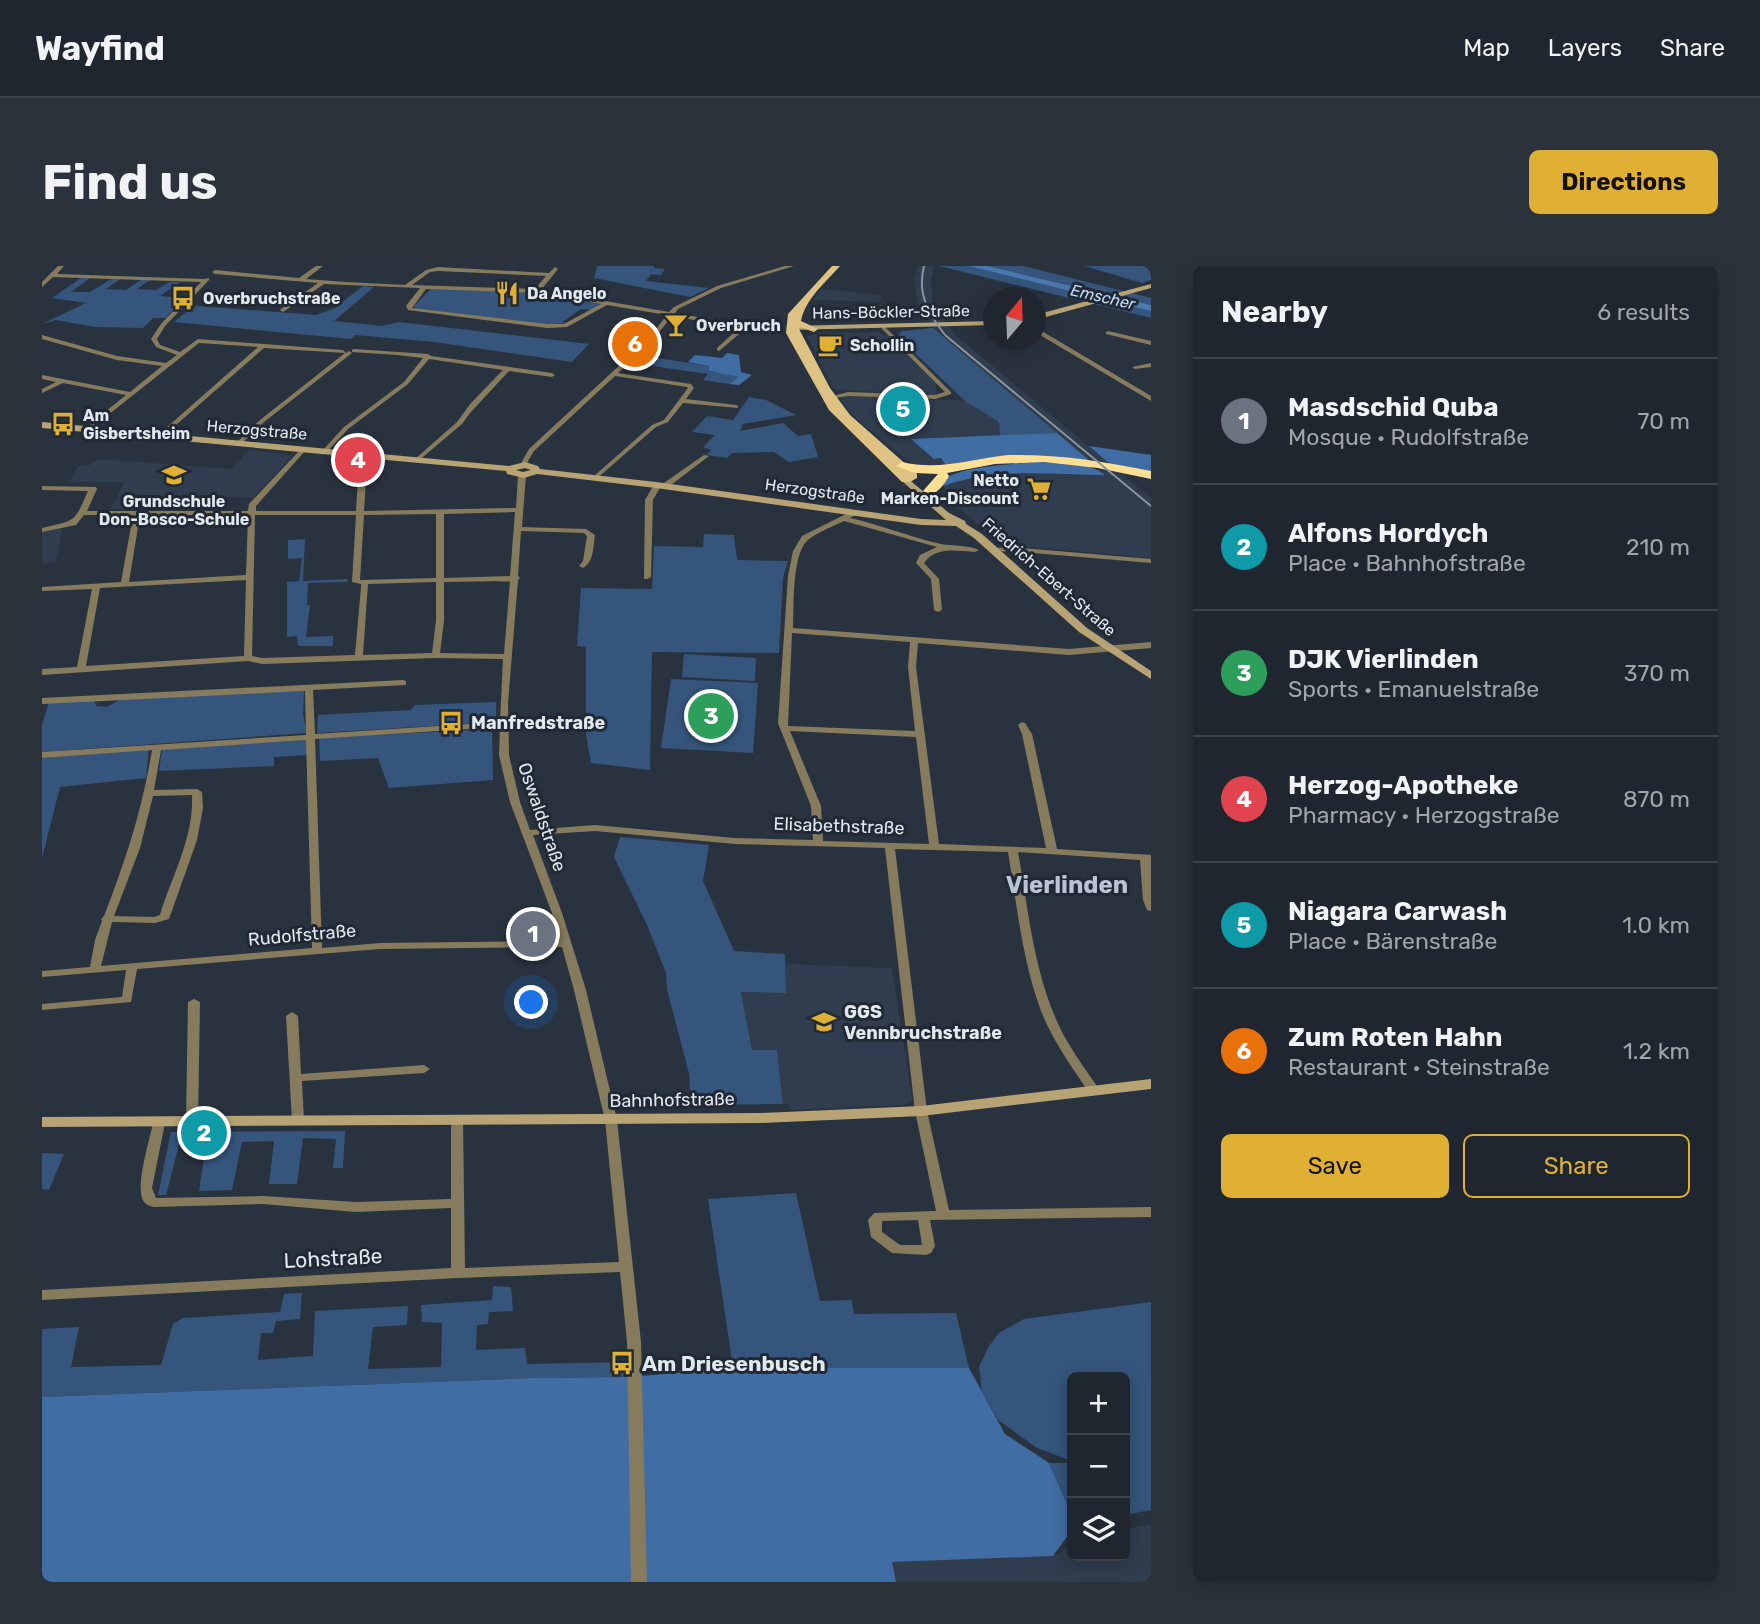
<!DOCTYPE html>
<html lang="en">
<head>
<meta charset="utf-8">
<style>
  body { margin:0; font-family:Rubik,sans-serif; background:#2c323b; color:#f1f3f6 }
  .controls { position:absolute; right:21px; bottom:21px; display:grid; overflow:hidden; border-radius:10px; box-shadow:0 4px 18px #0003 }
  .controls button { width:63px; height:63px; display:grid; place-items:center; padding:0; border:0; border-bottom:2px solid #3c434b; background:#1f262f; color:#f1f3f6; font:35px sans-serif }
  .compass { position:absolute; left:941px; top:21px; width:63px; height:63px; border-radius:50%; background:#1f262f; box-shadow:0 4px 18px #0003; rotate:19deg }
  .you { position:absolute; left:490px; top:737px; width:24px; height:24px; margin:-18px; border:5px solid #fff; border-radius:50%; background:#1a73e8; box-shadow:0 0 0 10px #1a73e833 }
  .badge { display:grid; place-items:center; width:46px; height:46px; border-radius:50%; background:#dfb033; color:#fff; font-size:23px; font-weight:700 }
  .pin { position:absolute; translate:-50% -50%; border:4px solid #fff; box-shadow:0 2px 7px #0006 }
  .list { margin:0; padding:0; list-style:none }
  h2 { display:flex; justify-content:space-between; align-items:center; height:91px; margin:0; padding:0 28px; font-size:30px }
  h2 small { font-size:23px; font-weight:400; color:#a1a5aa }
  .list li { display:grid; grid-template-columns:46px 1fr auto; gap:21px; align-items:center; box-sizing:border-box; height:126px; padding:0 28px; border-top:2px solid #3c434b }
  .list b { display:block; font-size:26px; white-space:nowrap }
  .list p { margin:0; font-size:23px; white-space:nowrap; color:#a1a5aa }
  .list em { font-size:23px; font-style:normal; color:#a1a5aa }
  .actions { display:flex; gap:14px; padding:21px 28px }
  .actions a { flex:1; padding:16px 0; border:2px solid #dfb033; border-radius:10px; text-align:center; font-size:24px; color:#dfb033 }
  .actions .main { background:#dfb033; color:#111 }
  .icon { flex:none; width:38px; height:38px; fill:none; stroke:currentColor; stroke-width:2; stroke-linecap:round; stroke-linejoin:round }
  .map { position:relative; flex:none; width:1109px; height:1316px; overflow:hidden; border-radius:10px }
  header { display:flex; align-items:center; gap:42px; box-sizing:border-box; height:98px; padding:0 35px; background:#1f262f; border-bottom:2px solid #3c434b }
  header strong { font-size:33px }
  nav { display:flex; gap:38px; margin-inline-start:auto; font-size:24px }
  .intro { display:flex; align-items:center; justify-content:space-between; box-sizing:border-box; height:168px; padding:0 42px }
  h1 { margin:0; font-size:49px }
  .button { padding:18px 32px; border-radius:10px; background:#dfb033; color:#111; font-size:24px; font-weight:700 }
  main { display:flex; gap:42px; padding:0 42px }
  aside { flex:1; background:#1f262f; border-radius:10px; box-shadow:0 4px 18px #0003 }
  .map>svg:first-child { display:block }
  .built { fill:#2f3d4e }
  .green { fill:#35557c }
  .forest { fill:#406da4 }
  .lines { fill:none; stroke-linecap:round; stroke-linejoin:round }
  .river { fill:#4977ae; fill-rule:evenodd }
  .street { fill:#877b5d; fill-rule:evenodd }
  .secondary { fill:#b8a374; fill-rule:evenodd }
  .primary { fill:#ddc284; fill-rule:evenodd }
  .highway { fill:#ffdf93; fill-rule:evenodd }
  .tram { stroke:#8b939c; stroke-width:2 }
  .labels { text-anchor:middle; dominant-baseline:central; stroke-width:6; stroke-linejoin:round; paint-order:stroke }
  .far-poi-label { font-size:16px; font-weight:bold; fill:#e1e8ef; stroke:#202934; text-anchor:start }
  .far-water-label { font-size:16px; font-style:italic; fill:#c3ddfd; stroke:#202934 }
  .far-street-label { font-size:16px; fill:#e1e8ef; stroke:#202934 }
  .poi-label { font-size:18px; font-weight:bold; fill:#e1e8ef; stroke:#202934; text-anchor:start }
  .street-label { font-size:18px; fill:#e1e8ef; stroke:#202934 }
  .near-street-label { font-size:21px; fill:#e1e8ef; stroke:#202934 }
  .near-poi-label { font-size:21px; font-weight:bold; fill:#e1e8ef; stroke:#202934; text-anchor:start }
  .district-label { font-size:24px; font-weight:bold; fill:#b9c5d5; stroke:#202934 }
</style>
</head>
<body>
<header>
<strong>Wayfind</strong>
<nav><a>Map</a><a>Layers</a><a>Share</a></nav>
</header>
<div class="intro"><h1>Find us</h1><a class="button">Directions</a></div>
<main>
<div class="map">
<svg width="1109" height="1316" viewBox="0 0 1109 1316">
  <rect width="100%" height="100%" fill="#29333f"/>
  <g class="built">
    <polygon points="877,0 893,0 889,14 891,36 912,68 1109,232 1109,292 959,278 910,237 901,220 925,211 1009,206 1063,209 891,62 875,36 872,13"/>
    <polygon points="780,23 839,29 838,36 771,34"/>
    <polygon points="835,66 849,71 894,117 894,129 796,124 790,121 765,70 777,67"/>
    <polygon points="803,130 923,135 958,156 958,170 871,173 892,193 899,192 903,198 882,201 870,198 811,150 798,133"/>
    <polygon points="207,184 251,189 211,232 178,231 170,244 69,243 82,216 27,216 36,200 48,199 56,193 189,203"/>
    <polygon points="21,262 13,297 0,298 0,266"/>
    <polygon points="743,698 850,702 870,834 861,839 748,844 747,838 741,838 735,785 710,784 699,726 744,727"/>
    <polygon points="1109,1258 1109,1316 854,1316 849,1296 1011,1290 1030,1280 1030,1290 1083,1290 1083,1263"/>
  </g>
  <g class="green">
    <polygon points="555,0 612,0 612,2 623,3 619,9 609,8 604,15 667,22 648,31 552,12"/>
    <polygon points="897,0 981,0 1109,32 1109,52"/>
    <polygon points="1042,0 1109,0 1109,14 1100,17"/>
    <polygon points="39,12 48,12 29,26 48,26 69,13 78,13 64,23 84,24 100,13 109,13 95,23 114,24 128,16 138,16 118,30 139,32 139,35 124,52 111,52 101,62 53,61 14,54 0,58 44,37 10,32"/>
    <polygon points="321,20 332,21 292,55 340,60 357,56 547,78 530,96 392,76 313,69 309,73 132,56 145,45 142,44 144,39 274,49 293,42"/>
    <polygon points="389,23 478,26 558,38 550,44 539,43 520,56 526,57 504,59 374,43 372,40"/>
    <polygon points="891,62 1015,167 958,170 957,156 923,135 857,72 857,68 860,65"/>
    <polygon points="597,89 667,100 667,105 698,111 687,118 661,114 666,108 589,97"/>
    <polygon points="707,131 724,134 754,149 701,158 698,165 741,157 756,170 769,168 776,191 747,196 732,186 690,187 685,192 664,189 670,184 661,181 673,169 650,166 665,150 691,154"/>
    <polygon points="662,268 692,269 695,294 746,295 741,312 737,387 610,386 608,504 549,497 544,469 544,381 535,380 539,322 610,323 612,280 661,281"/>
    <polygon points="263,273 261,315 305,313 306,316 266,317 265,339 268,339 264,371 291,370 291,380 256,380 255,370 245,371 245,316 257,315 260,292 246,293 246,274"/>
    <polygon points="642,388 714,392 713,415 640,411"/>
    <polygon points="629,413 716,417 711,487 619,482"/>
    <polygon points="262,425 261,449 265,467 0,486 0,459 7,436 52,434 54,440 65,441 81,432"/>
    <polygon points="454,436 454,456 275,467 276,449 369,444 373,439"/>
    <polygon points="450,463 451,514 347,522 336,492 278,495 277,472"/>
    <polygon points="264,474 266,489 232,491 232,500 117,505 120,483"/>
    <polygon points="107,483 104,512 18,521 0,592 0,492"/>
    <polygon points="578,571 667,579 661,615 692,685 743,688 744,727 699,726 710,784 735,784 741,838 649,839 647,807 625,724 624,707 605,659 572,591"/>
    <polygon points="303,865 301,902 291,902 294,873 261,872 255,918 227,918 232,875 200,876 190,924 157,925 164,879 137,879 124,929 116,929 129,866"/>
    <polygon points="0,887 22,888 7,924 0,923"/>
    <polygon points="754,927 778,1035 810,1034 812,1048 914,1047 927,1102 691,1102 666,933"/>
    <polygon points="451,1020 469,1021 471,1045 447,1046 446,1058 435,1059 434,1084 483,1082 485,1098 587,1096 587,1111 491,1112 0,1131 0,1063 37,1061 29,1101 119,1099 131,1058 141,1052 238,1046 242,1028 260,1027 258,1053 234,1055 231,1067 219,1067 216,1094 271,1090 273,1045 366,1040 365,1059 331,1061 326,1103 399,1101 400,1057 380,1056 379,1039 450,1034"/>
    <polygon points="1109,1036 1109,1244 1083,1249 1083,1111 1030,1111 1030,1195 995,1182 956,1154 940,1126 937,1101 947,1080 957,1067 982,1053"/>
    <polygon points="1007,1197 1030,1197 1030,1250"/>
  </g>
  <g class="forest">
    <polygon points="685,87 697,89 699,106 710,109 697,119 687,118 697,111 667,105 667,100 646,96 653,89 680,92"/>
    <polygon points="1015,167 1048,195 903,198 899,192 892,193 869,173"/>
    <polygon points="1047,180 1109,189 1109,206 1068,198"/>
    <path d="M996,196C1017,197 1047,195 1063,209C1008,209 955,201 901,220L896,217C914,200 971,198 996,196Z"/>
    <polygon points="691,1102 927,1102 963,1168 1007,1197 1030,1250 1030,1264 1011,1290 850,1296 854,1316 0,1316 0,1131 491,1112 587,1111"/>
  </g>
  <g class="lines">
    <polygon class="river" points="927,0 945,0 1109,39 1109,45"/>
    <g class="street">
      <polygon points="16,0 22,0 15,8 162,13 167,12 167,14 123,60 115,73 118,79 138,86 156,73 301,84 304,87 307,85 310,87 222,156 198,179 193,178 218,154 303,87 222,82 119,172 115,172 115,170 216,81 157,77 47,164 43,164 43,162 84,129 21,117 0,127 0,123 14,116 0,113 0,109 88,126 120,100 75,94 0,73 0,69 75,90 124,97 135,89 114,81 109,73 119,58 159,16 11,11 0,21 0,16"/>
      <path d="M274,0H281L264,13L304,16L363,19L384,4L396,1L507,7L513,1L516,3L499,24L627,46L632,41L675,20L743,0H752L679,22L636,43L633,47L712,61L714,62V64L703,63L677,85L675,84V82L697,62L630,50L611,74L576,107L649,118L652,122L644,133L694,139L696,140V142L641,137L626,156L614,161L553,214L549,212L551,211L610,159L622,154L646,122L645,121L573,110L492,185L483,200L478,199L487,183L607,72L625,49L565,39L525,61L505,62L366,44L364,40L378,22L282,18L241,46L238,44L239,43L276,17L173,8L170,6L173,4L257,12ZM396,5L504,10L493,23L370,19L388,6ZM384,23L495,27L559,38L522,58H505L370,42Z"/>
      <polygon points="842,60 909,126 909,128 893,133 806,130 787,133 787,131 806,126 893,129 903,126 840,63 840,61"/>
      <polygon points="993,61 1109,130 1109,135 993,66"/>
      <polygon points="1066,65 1109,75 1109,79 1064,68 1064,66"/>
      <polygon points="312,83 386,88 389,90 510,107 513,109 510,111 467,105 428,147 420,158 375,196 372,194 373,193 415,156 429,137 461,104 387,93 366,118 306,163 284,187 280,187 280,185 302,161 362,116 381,92 355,89 310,86 310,84"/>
      <polygon points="1109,97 1109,101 1093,103 1090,101"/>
      <path d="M261,182L264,184L263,185L214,240V245H314L316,213L335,190L337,189L340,191L324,213L322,245L474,242L476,209L480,207L484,209L480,261L544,263L553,269C551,281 552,296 541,302L537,300L541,295L545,270L542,267L479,265L476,310L478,312L476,314L466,437L467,489L478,536L488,564L553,559L693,572L771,574L769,540L736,457L746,310L751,285L760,270L810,245L817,247L808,252C839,259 868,271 899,278C911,280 927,279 937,284L933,286C915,285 894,280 882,297L897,313L900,344L896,346L892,344L889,313L874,297L878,289L895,281L802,255C792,260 771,268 764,276C750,292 752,340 751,362L1027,383L1109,376V382L1027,389L876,377L874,401L897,578L1004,582L980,468L976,459L980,456L983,457L990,468L1015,583L1109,589V645L1105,644L1101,634L1098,594L976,586C987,647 992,711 1021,768C1032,788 1046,807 1059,826L1057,829H1049C1030,802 1011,775 999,745C980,694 975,639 966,586L853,583L885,845L907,944L1109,941V951L888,954L893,980L889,987L884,989L850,987L829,971L826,954L832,947L894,945L873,845L843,582L693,578L553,565L491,569L520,647L544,724L575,854L599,1076L605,1316H589L585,1076L578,1006L416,1012L0,1034V1024L409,1002V942L314,946L221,938L112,941C108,940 104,939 102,936C92,923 108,873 111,857L113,854H121L123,857L110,922L114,932L221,930L314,936L409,933V854L411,851H419L421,854L423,1002L577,996L563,854L532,724L520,681L338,683L95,703L89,736L0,744V738L80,731L84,704L0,711V705L48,701L53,674L60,655L59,653L62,650C84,593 100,545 110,484L0,492V486L264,469L263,425L0,438V432L361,414L364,415V419L271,424L273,468L458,456L461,393L394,392L220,398L206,395L0,409V403L35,401L50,323L0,325V321L79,316L91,249H42L34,259L0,266V262C34,254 32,257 46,225L0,224V220L54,221L55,223L45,245H206L207,238L259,183ZM473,246L468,310L402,312V248ZM394,248V312L318,314L322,249ZM98,249H206L204,309L87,316ZM213,249H314L310,316L319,318V321L313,389L220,392L210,390ZM204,314L202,390L44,400L58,322ZM468,315L462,388L398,387L402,355V316ZM394,316V355L390,387L321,389L326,318ZM750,367L868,376L866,401L873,465L746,460ZM458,461L457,489L468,536L510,647L518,675L338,677L280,682L273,473ZM748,465L874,471L887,578L781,575L779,540ZM264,474L270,682L59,700L70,656L113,657L127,653L155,574L161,542L160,526L155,523L112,524L119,484ZM150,529C152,572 130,609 118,649L112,651L72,650L98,582L111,530ZM876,954L880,979H858L840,966V955Z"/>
      <polygon points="662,189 667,190 625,222 619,220 611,234 609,311 605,313 602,313 603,234 613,217 619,219"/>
      <polygon points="967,281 1109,293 1109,297 967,285 952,286 948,284 952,282"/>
      <polygon points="152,733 158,736 156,856 154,859 146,859 144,856 146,736"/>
      <polygon points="250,746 256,750 259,808 382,799 388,803 382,807 260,815 262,855 260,858 252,858 250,855 244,750"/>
    </g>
    <g class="secondary">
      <polygon points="1109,18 1109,22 993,54 993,49"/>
      <polygon points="951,55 951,59 748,64 744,62 748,60"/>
      <path d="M0,156L467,200L483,196L496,200L498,203L614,216L879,253L904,254L861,216L859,214L864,211L907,247L923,255L924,258L940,268L1045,362L1109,405V413L1037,366L932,272L914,260L879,259L614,222L495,208L482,212L465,208L464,205L0,162ZM483,202L489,204L481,206L474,204Z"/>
      <polygon points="1109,813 1109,823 879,850 718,857 0,861 0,851 718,847 879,840"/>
    </g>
    <path class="primary" d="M790,0H798C784,16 763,33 759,55L776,63L772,66L758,61L757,63L788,122L808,149L875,208V212L868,216H860L787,144L744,67L746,48Z"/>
    <path class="highway" d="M966,189C1015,188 1061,195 1109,205V213L1056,202L1002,196L953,198L905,207L907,210C903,217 896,227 888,229L881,225L896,208L873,207L854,200L860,196C896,205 930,193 966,189Z"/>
    <path class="tram" d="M882,0C875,28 886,47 903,69L1109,240"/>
  </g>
  <defs>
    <g id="restaurant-bare" transform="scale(1.89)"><path d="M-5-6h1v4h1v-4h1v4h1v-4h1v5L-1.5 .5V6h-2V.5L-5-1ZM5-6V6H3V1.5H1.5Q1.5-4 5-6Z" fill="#dfb033" stroke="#202934" stroke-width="2.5" paint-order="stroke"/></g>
    <g id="bus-bare" transform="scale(1.89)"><path d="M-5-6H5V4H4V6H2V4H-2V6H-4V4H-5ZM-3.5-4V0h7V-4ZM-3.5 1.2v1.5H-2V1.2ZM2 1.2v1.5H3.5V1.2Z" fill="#dfb033" stroke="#202934" stroke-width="2.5" paint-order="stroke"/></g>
    <g id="bar-bare" transform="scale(1.89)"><path d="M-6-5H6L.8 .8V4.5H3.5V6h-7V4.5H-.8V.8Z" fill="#dfb033" stroke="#202934" stroke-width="2.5" paint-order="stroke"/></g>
    <g id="cafe-bare" transform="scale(1.89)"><path d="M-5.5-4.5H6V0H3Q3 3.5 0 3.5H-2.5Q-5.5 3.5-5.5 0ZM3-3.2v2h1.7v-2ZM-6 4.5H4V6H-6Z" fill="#dfb033" stroke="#202934" stroke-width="2.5" paint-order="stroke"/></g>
    <g id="school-bare" transform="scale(1.89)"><path d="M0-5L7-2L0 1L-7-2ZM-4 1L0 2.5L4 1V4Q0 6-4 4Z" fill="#dfb033" stroke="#202934" stroke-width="2.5" paint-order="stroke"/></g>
    <g id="supermarket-bare" transform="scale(1.89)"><path d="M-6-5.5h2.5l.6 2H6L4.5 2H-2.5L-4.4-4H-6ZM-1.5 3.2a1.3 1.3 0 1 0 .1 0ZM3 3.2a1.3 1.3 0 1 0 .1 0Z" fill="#dfb033" stroke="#202934" stroke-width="2.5" paint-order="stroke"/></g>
  </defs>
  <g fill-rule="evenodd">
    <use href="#restaurant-bare" x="465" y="27"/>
    <use href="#bus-bare" x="141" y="32"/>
    <use href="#bar-bare" x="634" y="59"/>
    <use href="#cafe-bare" x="788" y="79"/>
    <use href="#bus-bare" x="21" y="158"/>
    <use href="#school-bare" x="132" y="209"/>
    <use href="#supermarket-bare" x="997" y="223"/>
    <use href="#bus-bare" x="409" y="457"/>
    <use href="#school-bare" x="782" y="756"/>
    <use href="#bus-bare" x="580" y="1097"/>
  </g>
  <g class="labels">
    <g class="far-poi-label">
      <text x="485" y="27">Da Angelo</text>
      <text x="161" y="32">Overbruchstraße</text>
      <text x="654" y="59">Overbruch</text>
      <text x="808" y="79">Schollin</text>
      <text x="41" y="149">Am<tspan x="41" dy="18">Gisbertsheim</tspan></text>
      <text x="977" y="214" text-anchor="end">Netto<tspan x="977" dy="18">Marken-Discount</tspan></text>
      <text x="132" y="235" text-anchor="middle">Grundschule<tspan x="132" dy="18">Don-Bosco-Schule</tspan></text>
    </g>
    <g class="far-water-label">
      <text transform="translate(1061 31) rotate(13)">Emscher</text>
    </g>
    <g class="far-street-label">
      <text transform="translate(849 46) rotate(-1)">Hans-Böckler-Straße</text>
      <text transform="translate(215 164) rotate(5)">Herzogstraße</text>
      <text transform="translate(773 225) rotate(8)">Herzogstraße</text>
      <text transform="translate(1007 311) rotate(41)">Friedrich-Ebert-Straße</text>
    </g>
    <g class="poi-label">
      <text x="429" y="457">Manfredstraße</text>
      <text x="802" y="746">GGS<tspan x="802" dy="21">Vennbruchstraße</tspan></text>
    </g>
    <g class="street-label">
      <text transform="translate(500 551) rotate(71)">Oswaldstraße</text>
      <text transform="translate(797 560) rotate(2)">Elisabethstraße</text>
      <text transform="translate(260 669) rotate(-5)">Rudolfstraße</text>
      <text transform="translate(630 834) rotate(-1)">Bahnhofstraße</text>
    </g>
    <g class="near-street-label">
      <text transform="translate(291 992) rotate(-3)">Lohstraße</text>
    </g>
    <g class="near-poi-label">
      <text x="600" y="1097">Am Driesenbusch</text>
    </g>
    <g class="district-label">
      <text x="1025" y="619">Vierlinden</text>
    </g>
  </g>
</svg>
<div class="controls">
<button>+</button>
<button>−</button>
<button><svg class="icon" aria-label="layers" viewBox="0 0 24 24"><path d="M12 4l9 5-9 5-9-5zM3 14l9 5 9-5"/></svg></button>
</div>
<svg class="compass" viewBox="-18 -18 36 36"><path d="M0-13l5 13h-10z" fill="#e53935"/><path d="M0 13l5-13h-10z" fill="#a1a5aa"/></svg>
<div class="you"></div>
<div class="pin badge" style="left:491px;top:668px;background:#6b7280">1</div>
<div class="pin badge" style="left:162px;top:867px;background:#0f9aa8">2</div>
<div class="pin badge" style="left:669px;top:450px;background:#2e9e5b">3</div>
<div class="pin badge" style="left:316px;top:194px;background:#e0444e">4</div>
<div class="pin badge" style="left:861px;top:143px;background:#0f9aa8">5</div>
<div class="pin badge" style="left:593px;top:78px;background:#e8710a">6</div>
</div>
<aside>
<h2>Nearby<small>6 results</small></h2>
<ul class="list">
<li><span class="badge" style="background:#6b7280">1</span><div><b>Masdschid Quba</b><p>Mosque · Rudolfstraße</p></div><em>70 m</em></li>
<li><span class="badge" style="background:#0f9aa8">2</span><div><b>Alfons Hordych</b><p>Place · Bahnhofstraße</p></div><em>210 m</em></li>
<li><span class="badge" style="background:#2e9e5b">3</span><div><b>DJK Vierlinden</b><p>Sports · Emanuelstraße</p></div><em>370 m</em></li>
<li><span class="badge" style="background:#e0444e">4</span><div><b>Herzog-Apotheke</b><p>Pharmacy · Herzogstraße</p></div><em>870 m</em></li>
<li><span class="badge" style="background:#0f9aa8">5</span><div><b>Niagara Carwash</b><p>Place · Bärenstraße</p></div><em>1.0 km</em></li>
<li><span class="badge" style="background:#e8710a">6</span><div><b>Zum Roten Hahn</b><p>Restaurant · Steinstraße</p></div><em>1.2 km</em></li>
</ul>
<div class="actions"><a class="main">Save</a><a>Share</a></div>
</aside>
</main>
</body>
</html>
